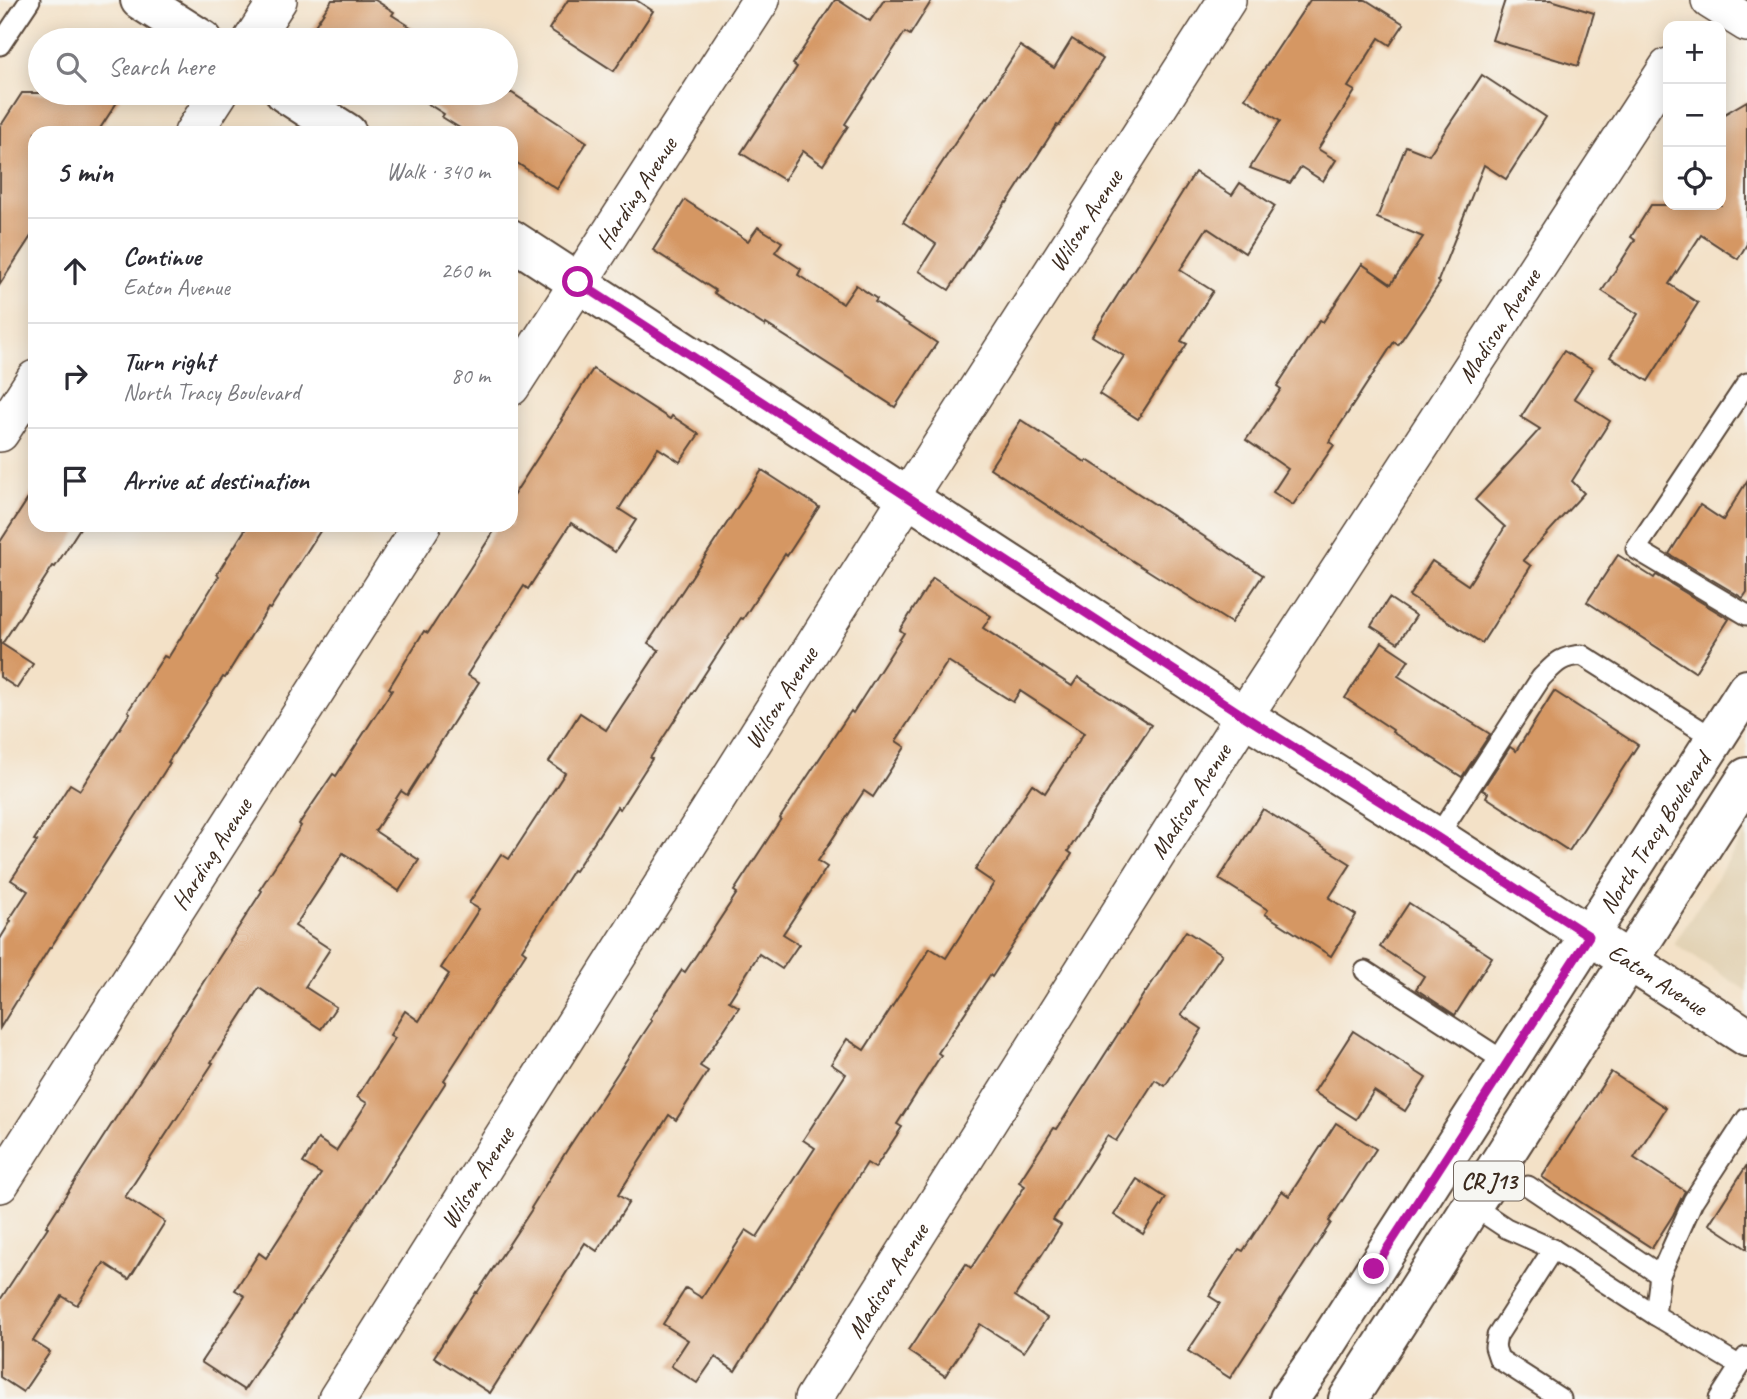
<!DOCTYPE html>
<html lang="en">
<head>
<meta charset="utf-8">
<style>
  body { margin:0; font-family:Caveat,sans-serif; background:#f2f2f3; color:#2b2b33 }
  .controls { position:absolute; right:21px; top:21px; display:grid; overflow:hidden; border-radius:14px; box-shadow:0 4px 18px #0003 }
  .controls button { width:63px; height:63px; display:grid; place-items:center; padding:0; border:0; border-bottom:2px solid #e1e1e2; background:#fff; color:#2b2b33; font:35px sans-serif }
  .stop { position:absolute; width:21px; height:21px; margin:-16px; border:5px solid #b5179e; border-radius:50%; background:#fff }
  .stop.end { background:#b5179e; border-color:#fff; box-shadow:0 2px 7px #0008 }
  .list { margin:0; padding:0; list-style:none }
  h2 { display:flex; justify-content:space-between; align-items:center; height:91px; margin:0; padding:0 28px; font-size:30px }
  h2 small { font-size:23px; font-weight:400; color:#7c7c81 }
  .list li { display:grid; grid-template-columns:46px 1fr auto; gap:21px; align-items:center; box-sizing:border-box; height:105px; padding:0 28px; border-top:2px solid #e1e1e2 }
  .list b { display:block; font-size:26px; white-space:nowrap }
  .list p { margin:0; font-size:23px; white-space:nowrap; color:#7c7c81 }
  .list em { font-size:23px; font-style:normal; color:#7c7c81 }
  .icon { flex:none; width:38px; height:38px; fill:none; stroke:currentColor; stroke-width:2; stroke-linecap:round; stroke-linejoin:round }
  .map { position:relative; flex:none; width:1747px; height:1399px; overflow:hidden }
  .search { position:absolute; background:#fff; box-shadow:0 4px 18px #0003; left:28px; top:28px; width:490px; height:77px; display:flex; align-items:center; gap:18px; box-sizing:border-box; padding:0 24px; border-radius:38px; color:#7c7c81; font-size:26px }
  .panel { position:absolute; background:#fff; box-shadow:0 4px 18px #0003; left:28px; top:126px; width:490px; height:406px; border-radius:21px }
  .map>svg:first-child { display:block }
  .built { fill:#e2d2b4 }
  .building { fill:#d59764 }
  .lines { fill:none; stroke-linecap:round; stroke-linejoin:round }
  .lane-casing { stroke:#574537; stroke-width:23 }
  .street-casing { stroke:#574537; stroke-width:40 }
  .secondary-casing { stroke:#574537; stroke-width:42 }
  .primary-casing { stroke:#574537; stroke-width:42 }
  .lane { stroke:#fff; stroke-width:19 }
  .street { stroke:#fff; stroke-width:37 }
  .secondary { stroke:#fff; stroke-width:38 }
  .primary { stroke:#fff; stroke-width:38 }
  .route { stroke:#b5179e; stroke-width:9 }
  .labels { text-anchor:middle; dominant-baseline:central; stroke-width:5; stroke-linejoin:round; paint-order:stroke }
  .shield { fill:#f6f6f2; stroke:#73675e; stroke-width:2 }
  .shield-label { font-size:23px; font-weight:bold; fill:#3b2a1e }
  .street-label { font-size:24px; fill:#3b2a1e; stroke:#f6f6f2 }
</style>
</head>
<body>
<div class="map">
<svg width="1747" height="1399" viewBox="0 0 1747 1399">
  <rect width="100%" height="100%" fill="#f6f6f2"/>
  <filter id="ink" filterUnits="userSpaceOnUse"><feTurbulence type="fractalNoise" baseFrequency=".0143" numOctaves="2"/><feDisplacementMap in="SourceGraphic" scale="14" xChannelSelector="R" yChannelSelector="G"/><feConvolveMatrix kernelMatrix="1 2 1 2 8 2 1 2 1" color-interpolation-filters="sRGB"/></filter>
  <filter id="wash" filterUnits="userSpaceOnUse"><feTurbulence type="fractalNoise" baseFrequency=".00686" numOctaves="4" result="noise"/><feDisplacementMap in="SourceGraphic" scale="28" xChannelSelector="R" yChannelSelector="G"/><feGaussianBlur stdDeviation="1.57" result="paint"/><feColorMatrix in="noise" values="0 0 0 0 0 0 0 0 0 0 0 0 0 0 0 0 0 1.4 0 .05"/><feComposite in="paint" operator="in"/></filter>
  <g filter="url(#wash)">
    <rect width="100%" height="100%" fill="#f3e1c7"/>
    <polygon class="built" points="1747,831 1747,991 1674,944"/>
    <g id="blocks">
      <g class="building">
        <polygon points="332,0 375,0 394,12 392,15 431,40 328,40 312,30"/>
        <polygon points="568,0 636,0 653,11 614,71 549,29"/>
        <polygon points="835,0 838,0 870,21 884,0 932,0 910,35 905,32 845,124 848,126 823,165 803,151 784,180 741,153 797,67 793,64"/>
        <polygon points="1310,0 1366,0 1404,24 1390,45 1379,38 1348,87 1355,91 1318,149 1336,160 1323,181 1301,167 1290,183 1250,168 1280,121 1245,98"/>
        <polygon points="1505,0 1551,0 1594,13 1578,66 1492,40"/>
        <polygon points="1072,39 1103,59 1059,126 1057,125 1007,203 1006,202 949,290 919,271 936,244 903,222 986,96 987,97 1020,46 1054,68"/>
        <polygon points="1482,75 1546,117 1506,179 1484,165 1438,281 1440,283 1398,345 1394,342 1329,442 1334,445 1293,505 1273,492 1288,469 1246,440 1281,389 1277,386 1320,320 1323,322 1362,264 1391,284 1423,237 1377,218 1406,146 1429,155"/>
        <polygon points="22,93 123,93 97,133 35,133 35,230 0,284 0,127"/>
        <polygon points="411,93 512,93 587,142 557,189 511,159 511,133 468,133 442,117 444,114"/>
        <polygon points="1747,101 1747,244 1738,259 1701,235 1669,284 1698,303 1648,381 1610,357 1638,314 1602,291 1635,240 1631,237 1651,205 1721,205 1721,116"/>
        <polygon points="1195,172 1232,195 1240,183 1275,206 1245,253 1207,228 1180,270 1213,291 1181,341 1187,344 1138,419 1099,394 1124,356 1092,336"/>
        <polygon points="685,200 748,241 758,227 782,242 775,252 801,269 798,275 843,304 856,285 877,299 875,302 937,343 895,407 766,324 765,326 714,293 716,291 653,250"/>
        <polygon points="1564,351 1593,369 1574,398 1610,421 1572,481 1584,493 1523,560 1531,566 1482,643 1409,596 1432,561 1468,585 1505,527 1475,500 1540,429 1521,417"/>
        <polygon points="593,369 670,419 672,416 699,434 680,462 658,448 619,509 636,520 615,552 571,523 528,589 524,586 467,675 479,682 407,795 401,791 375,831 419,860 399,891 343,853 295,926 330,949 305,987 336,1007 321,1029 259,988 211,1062 213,1063 125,1197 165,1222 129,1279 104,1263 77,1305 62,1296 33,1341 50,1352 23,1392 0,1377 0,1300 48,1227 46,1226 262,891 260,889 301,826 299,824 333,774 336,776 392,690 389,688 424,631 428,633 498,525 511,525 511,499 562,420 561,419"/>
        <polygon points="1021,420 1085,462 1087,460 1263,575 1231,623 1106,544 990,468"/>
        <polygon points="762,470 819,507 787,556 785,554 743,619 741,618 650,758 652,759 620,809 617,807 575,871 573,870 522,950 526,953 444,1080 446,1082 327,1266 244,1390 201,1362 245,1296 235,1290 259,1253 266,1258 321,1174 303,1163 318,1139 336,1151 367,1103 357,1097 395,1038 390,1035 405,1011 419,1021 449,974 441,968 479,909 469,903 501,854 509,859 565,773 549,762 580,713 606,730 659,650 648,643"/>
        <polygon points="1747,481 1747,592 1743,598 1669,554 1700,505 1723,520"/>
        <polygon points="35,488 35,525 82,525 55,567 53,566 2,644 33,664 17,688 0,677 0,542"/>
        <polygon points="248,525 324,525 270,609 268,608 225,678 223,677 168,762 170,763 51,947 50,947 0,1028 0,939 11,921 9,920 28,891 11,880 37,841 34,840 70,784 80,790 130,713 128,711 164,656 168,658 219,576 217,574"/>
        <polygon points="1618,555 1654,578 1656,575 1729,619 1695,672 1587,602"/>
        <polygon points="933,578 991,616 983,628 1072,686 1078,677 1151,725 1068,851 1072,854 992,977 990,975 938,1053 941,1055 897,1124 902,1127 875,1168 867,1163 735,1371 715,1357 697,1383 671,1366 688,1340 663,1324 686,1288 702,1298 746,1230 757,1237 815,1148 803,1140 846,1074 831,1064 847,1039 864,1050 930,948 946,958 994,883 975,870 1032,784 1045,793 1084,733 1020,691 1013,702 948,661 896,741 905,747 873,797 864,791 818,861 827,867 783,934 799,944 782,969 759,954 729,1001 739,1007 700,1066 708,1071 676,1120 669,1115 618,1195 629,1202 597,1251 585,1243 490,1393 434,1357 476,1292 477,1293 532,1209 531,1208 567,1150 652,1021 650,1019 682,970 685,972 737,893 734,891 781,819 780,818 851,711 853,713 904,633 900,630"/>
        <polygon points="1389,598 1416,616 1398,643 1371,626"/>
        <polygon points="1382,642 1409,660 1398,676 1490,734 1462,777 1392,732 1393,730 1345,698"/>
        <polygon points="1554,691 1638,745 1569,851 1486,797 1488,793 1482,790 1510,747 1516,751"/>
        <polygon points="1263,809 1351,864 1329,898 1356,915 1331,956 1265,914 1268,910 1219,879"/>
        <polygon points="1409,903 1492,957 1455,1015 1416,989 1424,976 1380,947"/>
        <polygon points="1186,931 1222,954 1181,1015 1202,1029 1165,1086 1155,1080 1116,1141 1107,1136 1053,1220 1061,1225 1015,1296 1047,1318 1024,1352 980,1324 945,1376 908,1351 966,1264 971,1268 1025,1186 1019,1182 1054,1128 1057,1129 1145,992 1146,992"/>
        <polygon points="1353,1031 1426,1078 1405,1111 1374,1091 1356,1119 1314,1092"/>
        <polygon points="1611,1072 1666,1108 1634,1158 1685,1191 1673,1215 1652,1248 1542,1177"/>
        <polygon points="1336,1123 1376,1149 1329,1221 1331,1223 1230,1378 1188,1351 1220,1303 1209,1296 1239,1249 1243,1251 1282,1191 1289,1196"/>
        <polygon points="1747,1165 1747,1249 1709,1224"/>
        <polygon points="1137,1179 1166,1198 1143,1234 1114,1215"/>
      </g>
    </g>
  </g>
  <g filter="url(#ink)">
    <use href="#blocks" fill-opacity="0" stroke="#574537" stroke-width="2"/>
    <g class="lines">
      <g class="lane-casing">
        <g id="lane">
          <polyline points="0,45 30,0"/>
          <polyline points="1747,383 1636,549 1747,615"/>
          <path d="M1437,837L1541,678C1557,662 1560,657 1582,655L1715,739"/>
          <polyline points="1365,971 1507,1063"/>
          <polyline points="1528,1186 1660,1275"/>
          <polyline points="1473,1206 1506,1228 1553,1249 1655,1315"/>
          <polyline points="1553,1249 1497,1336 1495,1347 1499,1359 1561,1399"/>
          <polyline points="1740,1366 1655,1315 1660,1275 1693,1201 1747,1118"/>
          <polyline points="1719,1399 1746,1357"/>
        </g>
      </g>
      <g class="street-casing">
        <g id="street">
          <polyline points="1710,0 1747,23"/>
          <polyline points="252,40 278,0"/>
          <polyline points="193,133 219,93"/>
          <path id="s1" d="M511,387L761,0"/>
          <polyline points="0,433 35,379"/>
          <path id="s2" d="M0,1184L422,525"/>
          <path id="s3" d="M337,1399L908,497L1227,0"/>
          <path id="s4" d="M813,1399L1244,716L1668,67"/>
        </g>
      </g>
      <g class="secondary-casing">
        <g id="secondary">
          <polyline points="140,0 203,40"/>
          <polyline points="285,93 347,133"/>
          <path id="s5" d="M511,239L1244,716L1437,837L1747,1037"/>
        </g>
      </g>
      <g class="primary-casing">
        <g id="primary">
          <path id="s6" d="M1289,1399L1318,1358L1747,689"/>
          <polyline points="1348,1399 1747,777"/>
        </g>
      </g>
      <use href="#lane" class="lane"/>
      <use href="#street" class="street"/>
      <use href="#secondary" class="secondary"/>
      <use href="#primary" class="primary"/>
    </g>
  </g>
  <g class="lines" filter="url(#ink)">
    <polyline class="route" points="578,282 1244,716 1437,837 1589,936 1374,1269"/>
  </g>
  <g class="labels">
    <rect class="shield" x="1454" y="1161.5" width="70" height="39" rx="5"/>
    <g class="shield-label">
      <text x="1489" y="1181">CR J13</text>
    </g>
    <g class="street-label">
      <text stroke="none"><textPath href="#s1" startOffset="231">Harding Avenue</textPath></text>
      <text stroke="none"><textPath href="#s3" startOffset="1396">Wilson Avenue</textPath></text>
      <text stroke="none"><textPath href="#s4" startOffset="1274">Madison Avenue</textPath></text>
      <text stroke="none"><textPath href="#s3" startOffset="830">Wilson Avenue</textPath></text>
      <text stroke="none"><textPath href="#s4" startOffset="707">Madison Avenue</textPath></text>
      <text stroke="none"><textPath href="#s6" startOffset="674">North Tracy Boulevard</textPath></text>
      <text stroke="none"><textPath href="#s2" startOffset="392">Harding Avenue</textPath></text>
      <text stroke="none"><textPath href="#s5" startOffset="1365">Eaton Avenue</textPath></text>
      <text stroke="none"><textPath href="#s3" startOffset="262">Wilson Avenue</textPath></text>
      <text stroke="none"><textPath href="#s4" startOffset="140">Madison Avenue</textPath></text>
    </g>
  </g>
</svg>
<div class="controls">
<button>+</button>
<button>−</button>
<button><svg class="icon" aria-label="locate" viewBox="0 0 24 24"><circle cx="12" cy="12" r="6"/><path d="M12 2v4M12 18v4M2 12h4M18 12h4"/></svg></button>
</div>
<div class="stop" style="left:578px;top:282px"></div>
<div class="stop end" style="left:1374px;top:1269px"></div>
<div class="search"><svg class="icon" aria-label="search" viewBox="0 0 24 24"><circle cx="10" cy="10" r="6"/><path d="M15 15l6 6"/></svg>Search here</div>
<section class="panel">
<h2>5 min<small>Walk · 340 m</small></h2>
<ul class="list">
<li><svg class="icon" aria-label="ahead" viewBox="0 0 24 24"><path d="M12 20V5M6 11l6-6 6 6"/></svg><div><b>Continue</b><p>Eaton Avenue</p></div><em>260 m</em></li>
<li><svg class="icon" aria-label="right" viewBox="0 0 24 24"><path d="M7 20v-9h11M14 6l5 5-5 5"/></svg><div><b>Turn right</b><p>North Tracy Boulevard</p></div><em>80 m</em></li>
<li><svg class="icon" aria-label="arrive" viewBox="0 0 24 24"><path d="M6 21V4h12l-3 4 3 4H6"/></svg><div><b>Arrive at destination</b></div></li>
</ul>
</section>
</div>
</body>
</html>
